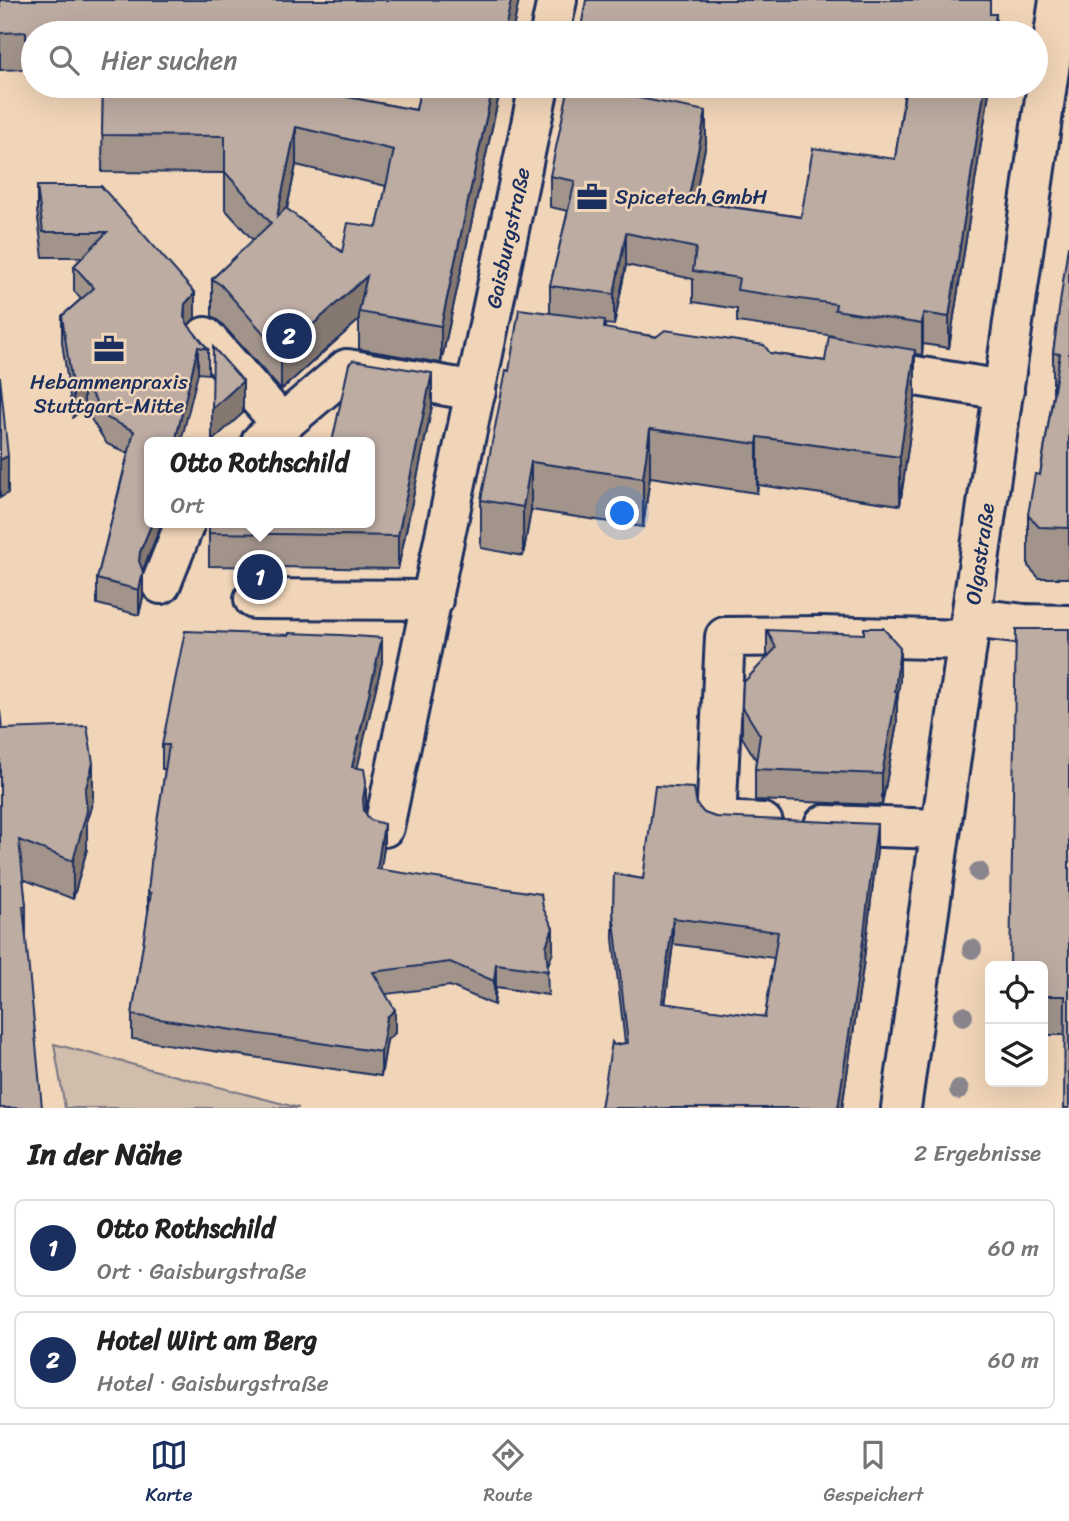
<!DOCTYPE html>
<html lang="de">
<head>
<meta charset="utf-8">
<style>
  body { margin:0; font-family:Sriracha,sans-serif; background:#f2f2f2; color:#222 }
  .controls { position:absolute; right:21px; bottom:21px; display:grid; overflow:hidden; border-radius:10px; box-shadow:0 7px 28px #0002 }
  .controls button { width:63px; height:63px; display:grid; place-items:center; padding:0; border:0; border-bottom:2px solid #e0e0e0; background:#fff; color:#222; font:35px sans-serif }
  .you { position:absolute; left:623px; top:514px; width:24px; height:24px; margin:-18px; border:5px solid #fff; border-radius:50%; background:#1a73e8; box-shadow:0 0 0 10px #1a73e833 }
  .badge { display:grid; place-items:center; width:46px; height:46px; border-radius:50%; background:#1b2f5e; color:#fff; font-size:23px; font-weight:700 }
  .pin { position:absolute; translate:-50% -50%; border:4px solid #fff; box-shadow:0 2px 7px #0006 }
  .popup { position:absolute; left:144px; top:437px; width:231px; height:91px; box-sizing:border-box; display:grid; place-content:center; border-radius:10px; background:#fff; filter:drop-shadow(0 2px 5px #0005); font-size:23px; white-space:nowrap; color:#767676 }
  .popup b { font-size:26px; color:#222 }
  .popup::after { content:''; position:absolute; left:50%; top:100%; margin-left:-14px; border:14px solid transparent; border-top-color:#fff }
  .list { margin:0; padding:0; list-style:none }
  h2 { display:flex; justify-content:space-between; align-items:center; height:91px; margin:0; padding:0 28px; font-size:30px }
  h2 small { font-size:23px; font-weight:400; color:#767676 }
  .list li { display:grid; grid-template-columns:46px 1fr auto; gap:21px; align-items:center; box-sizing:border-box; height:98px; margin:0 14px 14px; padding:0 14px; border:2px solid #e0e0e0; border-radius:10px }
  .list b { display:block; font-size:26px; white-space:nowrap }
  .list p { margin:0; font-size:23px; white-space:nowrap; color:#767676 }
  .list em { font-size:23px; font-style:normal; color:#767676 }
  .icon { flex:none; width:38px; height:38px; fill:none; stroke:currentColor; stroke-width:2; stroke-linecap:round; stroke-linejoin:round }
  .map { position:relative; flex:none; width:1069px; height:1108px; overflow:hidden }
  .search { position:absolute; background:#fff; box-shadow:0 7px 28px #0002; left:21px; right:21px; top:21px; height:77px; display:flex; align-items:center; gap:18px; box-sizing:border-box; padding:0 24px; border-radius:38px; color:#767676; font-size:26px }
  .sheet { height:315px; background:#fff }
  nav { display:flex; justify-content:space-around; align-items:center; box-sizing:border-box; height:98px; border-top:2px solid #e0e0e0; background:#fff; font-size:19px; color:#767676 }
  nav a { display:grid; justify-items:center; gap:4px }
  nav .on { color:#1b2f5e }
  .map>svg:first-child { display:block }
  .green { fill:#d1bdab; stroke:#767684; stroke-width:2 }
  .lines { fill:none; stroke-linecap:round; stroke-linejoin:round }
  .minor-casing { stroke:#1b2f5e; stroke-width:44 }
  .minor { stroke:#f1d5b8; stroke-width:38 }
  .tree { fill:#8a858d }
  .wall { fill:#a2948b; stroke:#1b2f5e; stroke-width:2; fill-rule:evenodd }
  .shaded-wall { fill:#847871; stroke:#1b2f5e; stroke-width:2 }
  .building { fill:#bcaca2; stroke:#1b2f5e; stroke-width:2; fill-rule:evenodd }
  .labels { text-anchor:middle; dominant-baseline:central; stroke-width:5; stroke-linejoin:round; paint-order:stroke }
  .poi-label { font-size:21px; fill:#1b2f5e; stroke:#f1d5b8; text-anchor:start }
  .street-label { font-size:21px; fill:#1b2f5e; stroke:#f1d5b8 }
</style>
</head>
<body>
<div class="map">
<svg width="1069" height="1108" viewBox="0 0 1069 1108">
  <rect width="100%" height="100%" fill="#f1d5b8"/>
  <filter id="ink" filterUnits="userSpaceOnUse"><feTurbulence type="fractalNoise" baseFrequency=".0143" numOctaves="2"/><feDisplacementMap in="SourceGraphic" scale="14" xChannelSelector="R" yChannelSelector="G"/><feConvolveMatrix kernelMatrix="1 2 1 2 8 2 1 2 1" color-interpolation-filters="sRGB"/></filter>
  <g filter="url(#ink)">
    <polygon class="green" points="54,1044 299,1108 65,1108"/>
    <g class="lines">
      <g class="minor-casing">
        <g id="minor">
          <polyline points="550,33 557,0"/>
          <polyline points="205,337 282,424"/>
          <polyline points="864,368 1004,390"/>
          <polyline points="261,442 347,369 476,391"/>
          <polyline points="161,584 185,523"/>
          <polyline points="254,599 433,600"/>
          <polyline points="971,618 1024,624 1069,625"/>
          <polyline points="763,823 716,821 725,637 821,636 967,640"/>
          <polyline points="824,825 940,829"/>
          <polyline points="384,827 539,86"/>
          <polyline points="901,1108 1059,0"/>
        </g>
      </g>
      <use href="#minor" class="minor"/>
    </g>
    <g class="tree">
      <circle cx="979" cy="872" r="10"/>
      <circle cx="972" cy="949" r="10"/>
      <circle cx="963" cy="1016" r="10"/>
      <circle cx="959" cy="1090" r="10"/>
    </g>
    <g class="wall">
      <polygon points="0,0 519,0 512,33 33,33 33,76 26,76 26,69 0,70"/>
      <path d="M103,86L326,93L416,110L421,86H501L441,363L359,349V320L281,390L221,323L212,316V279L253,240L225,209V173L102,172ZM296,165L386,186L377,227L342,252L287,209Z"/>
      <path d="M819,86H990L949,348L923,344L922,355L915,354V398L900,505L758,485L757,493L650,477L643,527L531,510L523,556L481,548V500L509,371L550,313V286L568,211L550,207V176L706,143L694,201L801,217L895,159L904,97H903V86L819,87ZM626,265L693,279V302L737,309V322L835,336V337L825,361L605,329V324L614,325Z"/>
      <polygon points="37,186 101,186 195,318 188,326 208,349 208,374 198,373 143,570 143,597 139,615 97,604 97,579 128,453 107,444 84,408 73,417 62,342 62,316 81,299 74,291 74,266 82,257 43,257 37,211"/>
      <polygon points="1069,246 1069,578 1039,578 1028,566 1028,515 1040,475 1053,395 1053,353"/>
      <polygon points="432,406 398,569 209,566 209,523"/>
      <polygon points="1069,629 1065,1035 1043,1035 1043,966"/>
      <polygon points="767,630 900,679 897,703 897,723 882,805 755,800 755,769 756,760 742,737 742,706 767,657"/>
      <polygon points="382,662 357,768 366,805 365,812 384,848 380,870 543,908 553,952 547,966 548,995 496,987 494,1005 450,986 386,994 395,1033 387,1040 381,1076 132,1039 132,1015 148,914 148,892 165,769 162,769 162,745"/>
      <polygon points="2,729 93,800 87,820 87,849 73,899 23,879 26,906 26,939"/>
      <path d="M697,805L704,813L715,817L877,850L863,967L842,1108H601L614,1045L625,1043L613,939L614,874L643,879ZM673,944L774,958L765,1017L665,1004Z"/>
    </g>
    <g class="shaded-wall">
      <polygon points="511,0 519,0 512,33 504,33"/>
      <polygon points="996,14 996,33 993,33"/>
      <polygon points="493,86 501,86 441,363 441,326"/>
      <polygon points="985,86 990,86 949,348 949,317"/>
      <polygon points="706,111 706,143 688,232 688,201"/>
      <polygon points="296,127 296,165 277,255 277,217"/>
      <polygon points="626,233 626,265 614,325 614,294"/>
      <polygon points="367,276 359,312 359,320 281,390 281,353"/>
      <polygon points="195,293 195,318 185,329 184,342 185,304"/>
      <polygon points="923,313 923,344 922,355 922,324"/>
      <polygon points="198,347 198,373 181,442 175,442"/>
      <polygon points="915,350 915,398 900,505 900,457"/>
      <polygon points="432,373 432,406 398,569 398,536"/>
      <polygon points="243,381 243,413 212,441 212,409"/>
      <polygon points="84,383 84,408 73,417 73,392"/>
      <polygon points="650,429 650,477 643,527 643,478"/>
      <polygon points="758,437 758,485 757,493 757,444"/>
      <polygon points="8,456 8,493 0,498 0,460"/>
      <polygon points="531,462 531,510 523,556 523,507"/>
      <polygon points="152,523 162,523 140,577 139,561 140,552"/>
      <polygon points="143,572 143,597 139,615 139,590"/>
      <polygon points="382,638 382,662 352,791 352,767"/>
      <polygon points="900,647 900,679 897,703 897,723 882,805 882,774 895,692"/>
      <polygon points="93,763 93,800 87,820 87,849 73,899 73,861 85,791"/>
      <polygon points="366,781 366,805 363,823 363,799"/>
      <polygon points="384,824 384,848 377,893 377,869"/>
      <polygon points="877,824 877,850 863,967 842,1108 838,1108"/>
      <polygon points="673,918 673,944 662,1029 662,1003"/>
      <polygon points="553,928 553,952 546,970 546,946"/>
      <polygon points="496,964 496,987 494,1005 494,981"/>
      <polygon points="395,1010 395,1033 387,1040 381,1076 381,1052 387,1017"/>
    </g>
    <g class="building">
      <polygon points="0,0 511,0 504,33 433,33 433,32 326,30 326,33 33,33 33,39 26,39 26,32 0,33"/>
      <polygon points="586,0 990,0 990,14 996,14 993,33 580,33"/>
      <path d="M103,86H326V93L416,110L421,86H493L441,326L359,312L367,276L281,353L221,285L212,279L271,223L225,172V136L102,135ZM296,127L394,150L377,227L348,223L342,252L286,208L277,217Z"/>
      <polygon points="569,86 577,86 706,111 688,201 801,217 813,148 895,159 906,86 985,86 949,317 923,313 922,324 835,310 836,304 737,290 739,278 693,271 696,248 626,233 614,294 550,286 575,181 550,176"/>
      <polygon points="37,186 101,186 195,293 185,304 184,317 189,326 208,349 198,347 175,442 150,442 150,523 152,523 140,552 139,561 143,572 139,590 97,579 134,431 107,418 84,383 73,392 62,316 94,288 74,266 107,232 43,232"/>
      <polygon points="1068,246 1069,246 1069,528 1039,527 1028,515 1035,474 1040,475 1060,354 1053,353"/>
      <polygon points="519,309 605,320 604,328 656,337 665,330 764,345 770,353 825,361 829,336 915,350 900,457 758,437 757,444 650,429 643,478 531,462 523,507 481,500 506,370 509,371"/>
      <polygon points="213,347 243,381 212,409"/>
      <polygon points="353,360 432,373 398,536 209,533 209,523 370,523 370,442 332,442 349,364"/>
      <polygon points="0,377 8,456 0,460"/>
      <polygon points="864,628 883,628 900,647 895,692 897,692 882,774 755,769 760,735 742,706 743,683 776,648 767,630 864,634"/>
      <polygon points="1016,629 1069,629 1069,1108 1064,1108 1065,996 1043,996 1043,966 1010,966"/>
      <polygon points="185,631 289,635 289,633 340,635 382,638 352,767 364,769 366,781 363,799 364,811 370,820 384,824 377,869 541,894 543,908 553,928 546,946 548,971 496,964 494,981 450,962 373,972 395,1010 387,1017 381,1052 132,1015 151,893 148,892 152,854 169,745 162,745"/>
      <polygon points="0,710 2,729 87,726 93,763 85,791 87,811 73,861 19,840 26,906 23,906 42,1108 0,1108"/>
      <path d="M655,786L694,788L697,805L704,813L715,817L877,824L863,941L838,1108H601L612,1042L614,1045L628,1043L613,912L614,874L643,879ZM673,918L778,932L765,1017L662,1003Z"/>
    </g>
  </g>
  <defs>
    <g id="office-bare" transform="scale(2.415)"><path d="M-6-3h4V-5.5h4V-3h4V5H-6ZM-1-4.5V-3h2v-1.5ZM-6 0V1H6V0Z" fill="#1b2f5e" stroke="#f1d5b8" stroke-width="2.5" paint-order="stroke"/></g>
  </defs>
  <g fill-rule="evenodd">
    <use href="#office-bare" x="592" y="197"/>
    <use href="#office-bare" x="109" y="349"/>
  </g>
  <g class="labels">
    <g class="poi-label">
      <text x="615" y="197">Spicetech GmbH</text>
      <text x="109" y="382" text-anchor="middle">Hebammenpraxis<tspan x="109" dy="24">Stuttgart-Mitte</tspan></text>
    </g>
    <g class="street-label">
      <text transform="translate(508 238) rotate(-78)">Gaisburgstraße</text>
      <text transform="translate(980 554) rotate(-82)">Olgastraße</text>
    </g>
  </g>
</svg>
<div class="controls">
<button><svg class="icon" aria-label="locate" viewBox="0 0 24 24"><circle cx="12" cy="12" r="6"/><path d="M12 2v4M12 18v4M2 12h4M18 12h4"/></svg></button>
<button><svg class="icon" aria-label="layers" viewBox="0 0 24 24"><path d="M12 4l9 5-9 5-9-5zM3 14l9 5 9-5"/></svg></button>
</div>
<div class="you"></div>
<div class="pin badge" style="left:260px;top:577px">1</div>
<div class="popup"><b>Otto Rothschild</b>Ort</div>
<div class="pin badge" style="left:289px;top:336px">2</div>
<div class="search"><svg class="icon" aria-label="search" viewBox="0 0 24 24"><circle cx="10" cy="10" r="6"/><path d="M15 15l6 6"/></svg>Hier suchen</div>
</div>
<section class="sheet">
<h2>In der Nähe<small>2 Ergebnisse</small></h2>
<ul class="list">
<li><span class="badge">1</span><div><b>Otto Rothschild</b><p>Ort · Gaisburgstraße</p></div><em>60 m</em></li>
<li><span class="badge">2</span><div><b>Hotel Wirt am Berg</b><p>Hotel · Gaisburgstraße</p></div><em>60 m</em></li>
</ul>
</section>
<nav>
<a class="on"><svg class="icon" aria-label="map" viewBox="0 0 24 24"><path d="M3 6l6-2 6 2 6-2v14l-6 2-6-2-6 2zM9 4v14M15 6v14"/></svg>Karte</a>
<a><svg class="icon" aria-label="directions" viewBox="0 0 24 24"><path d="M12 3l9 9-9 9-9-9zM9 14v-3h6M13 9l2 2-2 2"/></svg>Route</a>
<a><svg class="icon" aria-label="saved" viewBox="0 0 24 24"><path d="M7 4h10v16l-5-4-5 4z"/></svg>Gespeichert</a>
</nav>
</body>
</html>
